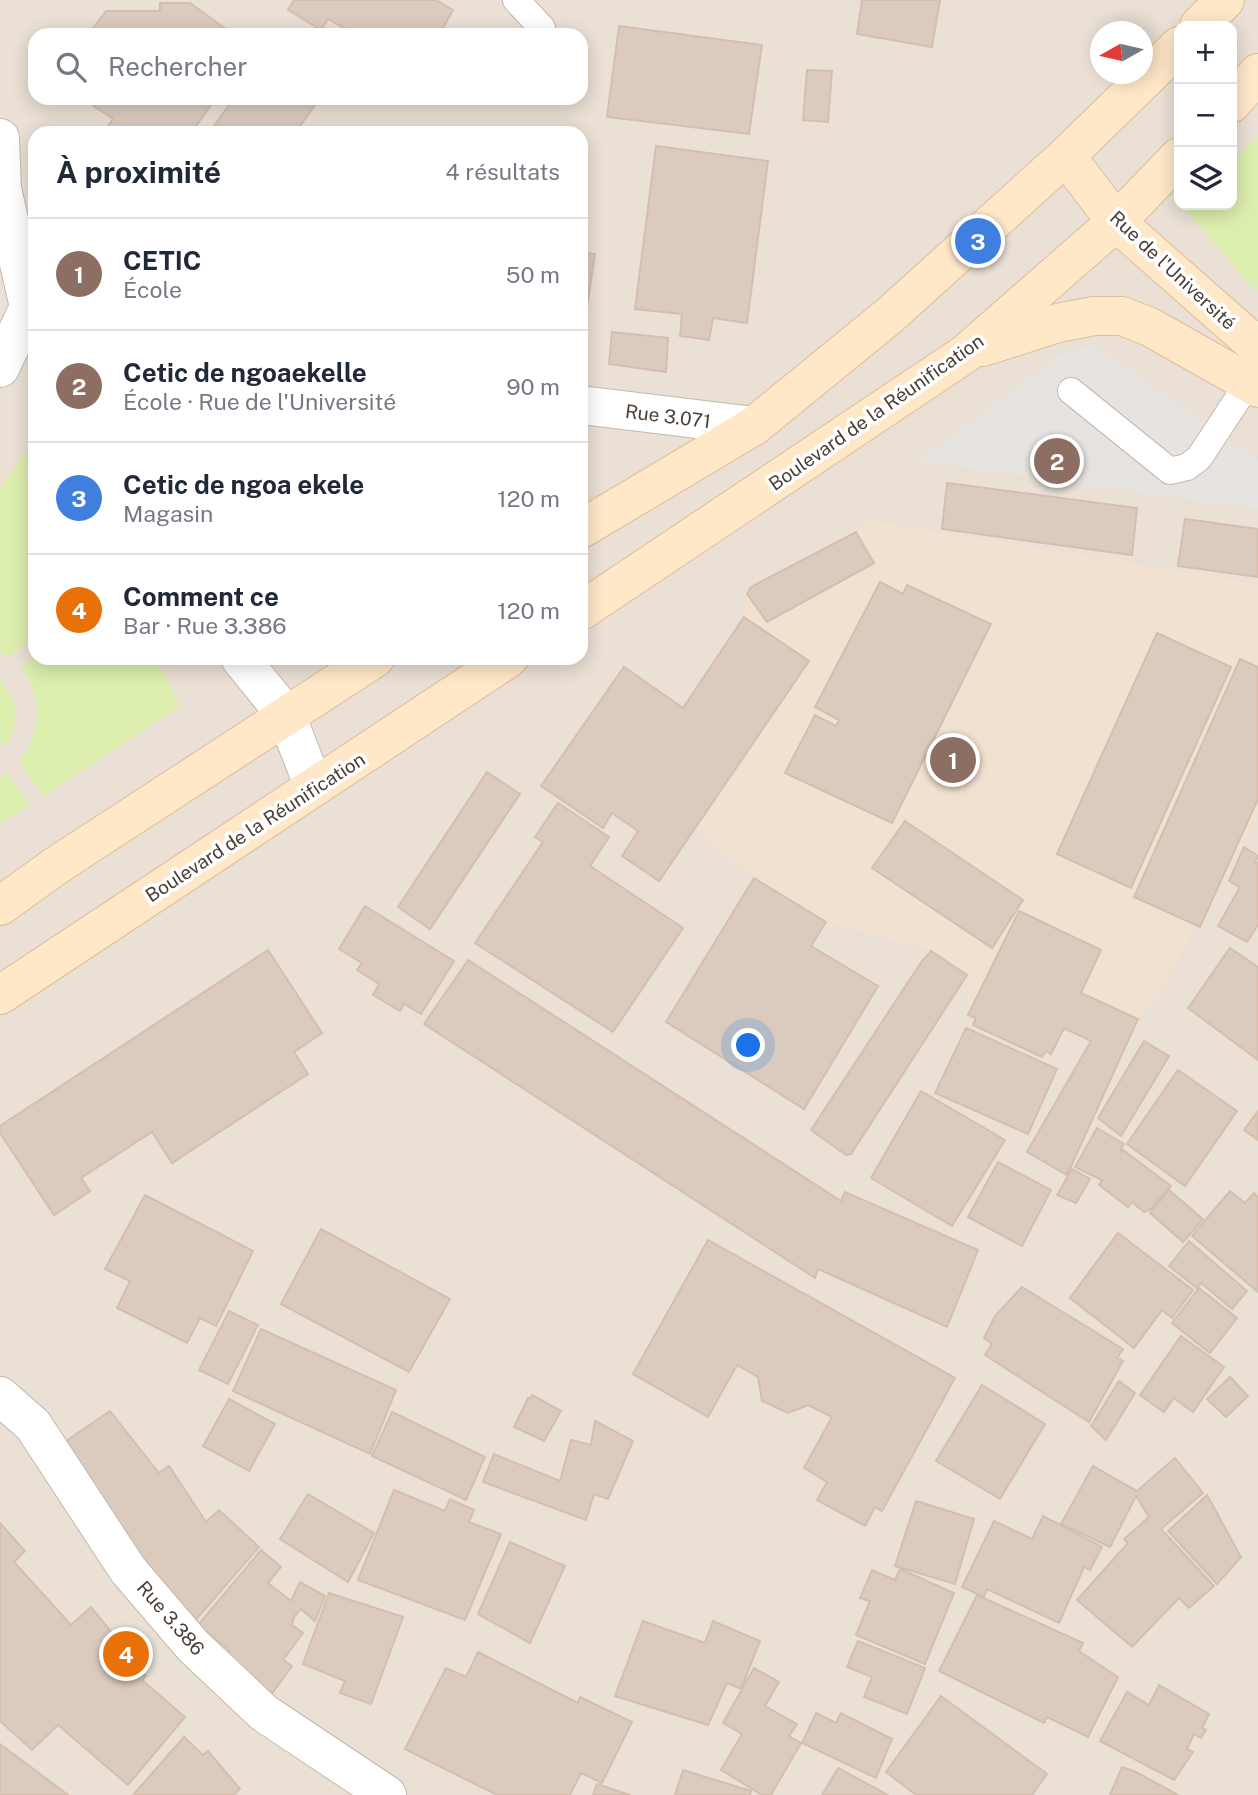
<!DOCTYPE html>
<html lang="fr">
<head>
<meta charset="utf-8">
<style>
  body { margin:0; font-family:"Public Sans",sans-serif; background:#f2f2f3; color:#1f2937 }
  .controls { position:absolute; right:21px; top:21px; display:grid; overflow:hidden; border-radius:14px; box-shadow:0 4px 18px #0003 }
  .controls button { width:63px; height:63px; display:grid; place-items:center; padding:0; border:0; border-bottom:2px solid #e0e1e3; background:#fff; color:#1f2937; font:35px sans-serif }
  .compass { position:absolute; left:1090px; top:21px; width:63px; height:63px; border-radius:50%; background:#fff; box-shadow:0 4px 18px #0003; rotate:262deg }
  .you { position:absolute; left:749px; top:1046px; width:24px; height:24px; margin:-18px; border:5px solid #fff; border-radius:50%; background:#1a73e8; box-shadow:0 0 0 10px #1a73e833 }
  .badge { display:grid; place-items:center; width:46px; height:46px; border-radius:50%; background:#b45309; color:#fff; font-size:23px; font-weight:700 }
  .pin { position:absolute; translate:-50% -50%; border:4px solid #fff; box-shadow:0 2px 7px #0006 }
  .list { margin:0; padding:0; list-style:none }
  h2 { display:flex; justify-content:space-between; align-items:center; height:91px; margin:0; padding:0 28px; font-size:30px }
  h2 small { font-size:23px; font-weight:400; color:#747a83 }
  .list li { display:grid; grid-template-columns:46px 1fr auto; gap:21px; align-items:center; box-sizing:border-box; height:112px; padding:0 28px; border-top:2px solid #e0e1e3 }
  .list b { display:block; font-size:26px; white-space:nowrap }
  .list p { margin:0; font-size:23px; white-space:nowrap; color:#747a83 }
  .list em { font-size:23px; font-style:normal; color:#747a83 }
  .icon { flex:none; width:38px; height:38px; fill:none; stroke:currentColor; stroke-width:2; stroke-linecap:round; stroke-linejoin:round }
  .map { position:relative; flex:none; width:1258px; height:1795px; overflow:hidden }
  .search { position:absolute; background:#fff; box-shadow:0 4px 18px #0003; left:28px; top:28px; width:560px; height:77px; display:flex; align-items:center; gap:18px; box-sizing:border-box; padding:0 24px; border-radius:21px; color:#747a83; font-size:26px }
  .panel { position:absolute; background:#fff; box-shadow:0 4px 18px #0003; left:28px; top:126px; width:560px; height:539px; border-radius:21px }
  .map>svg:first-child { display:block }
  .residential { fill:#eae0d5; fill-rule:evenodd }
  .education { fill:#f0e1d0 }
  .green { fill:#dceead }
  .parking { fill:#e6e3e0 }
  .building { fill:#dbcbbf; stroke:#d4bfae; stroke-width:2 }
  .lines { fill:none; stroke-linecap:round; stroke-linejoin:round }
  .service-casing { stroke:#c5b8ac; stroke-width:28 }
  .minor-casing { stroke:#c5b8ac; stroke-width:40 }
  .tertiary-casing { stroke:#c5b8ac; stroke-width:40 }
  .secondary-casing { stroke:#ddbd95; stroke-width:40 }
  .service { stroke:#fff; stroke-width:26 }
  .minor { stroke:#fff; stroke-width:38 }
  .tertiary { stroke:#fff; stroke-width:38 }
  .secondary { stroke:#ffe8c8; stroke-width:38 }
  .labels { text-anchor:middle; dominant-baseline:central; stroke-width:7; stroke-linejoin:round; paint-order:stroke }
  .street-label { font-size:19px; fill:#4a3e35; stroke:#fff }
</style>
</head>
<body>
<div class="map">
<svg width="1258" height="1795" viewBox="0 0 1258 1795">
  <rect width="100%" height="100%" fill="#f6efe8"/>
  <path class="residential" d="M0,0H1258V1795H0ZM1179,26H1232V205H1179ZM1100,32H1142V74H1100ZM35,35H581V98H35ZM35,133H581V658H35Z"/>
  <polygon class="education" points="870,521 1258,584 1258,812 1201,928 1195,927 1162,988 1138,1019 1081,993 1101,950 968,1015 967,975 931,951 826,922 754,878 695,829 676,855 612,813 744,618 747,594 751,587 856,532"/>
  <g class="green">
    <polygon points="1258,135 1258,291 1251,286 1186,210 1191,205 1232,205 1232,163"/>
    <polygon points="32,443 35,448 35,634 9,658 0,651 0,488"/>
    <path d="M35,655V658H156L180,706L44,796L19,761C42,734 43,696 21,668Z"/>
    <path d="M0,680C18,700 20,724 6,746L0,740Z"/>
    <polygon points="7,772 30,805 0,824 0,777"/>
  </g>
  <polygon class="parking" points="1094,345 1258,461 1258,509 919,461 1060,355"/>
  <g class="building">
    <polygon points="294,0 436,0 453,10 439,35 356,35 328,19 321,30 288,10"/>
    <polygon points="862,0 940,0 932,47 857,34"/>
    <polygon points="160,3 190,3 234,35 88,35 106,11 160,11"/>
    <polygon points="619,26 762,45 749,134 607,117"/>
    <polygon points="807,70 832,71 828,122 803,120"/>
    <polygon points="82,98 216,98 191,133 103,133 113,119"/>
    <polygon points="234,98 320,98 295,133 209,133"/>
    <polygon points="656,146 768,161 747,323 713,318 709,340 680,336 682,314 635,309"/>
    <polygon points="581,252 595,254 583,334 581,333"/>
    <polygon points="612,332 668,338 666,372 609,364"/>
    <polygon points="947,483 1137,508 1132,555 942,529"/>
    <polygon points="1185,519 1258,529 1258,577 1178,566"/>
    <polygon points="856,532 874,563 767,622 747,594 751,587"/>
    <polygon points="880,582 903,594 907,585 991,624 892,823 785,773 815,715 836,726 839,720 815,707"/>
    <polygon points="744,617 809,661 659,881 622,856 638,831 612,813 603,828 541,786 624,667 683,708"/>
    <polygon points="1157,633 1231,667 1131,888 1057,854"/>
    <polygon points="1240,659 1258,667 1258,799 1200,927 1134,897"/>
    <polygon points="487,772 520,794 430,929 398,907"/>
    <polygon points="558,803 609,837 590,866 683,928 613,1032 475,943 543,842 535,837"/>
    <polygon points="905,821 1023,900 992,948 872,868"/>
    <polygon points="1244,847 1258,856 1255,862 1258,863 1258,925 1247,942 1218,926 1240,887 1229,881"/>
    <polygon points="754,878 826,922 811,946 878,986 804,1109 666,1022"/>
    <polygon points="365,906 454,961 421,1014 404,1004 400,1011 373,995 379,984 357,970 362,963 339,949"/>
    <polygon points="1019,911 1101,950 1081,993 1138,1019 1067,1175 1027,1152 1091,1041 1064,1028 1051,1054 1046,1051 1042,1057 973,1025 976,1018 968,1015"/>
    <polygon points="1230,948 1258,967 1258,1060 1188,1008"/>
    <polygon points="268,950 322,1033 294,1052 308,1074 172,1163 152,1132 81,1178 90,1191 54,1215 0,1133 0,1126"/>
    <polygon points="931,951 967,975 851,1154 846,1155 811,1130 922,961"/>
    <polygon points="468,960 841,1201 845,1192 978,1250 947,1327 818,1269 815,1278 424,1024"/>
    <polygon points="966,1028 1057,1069 1028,1134 935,1093"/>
    <polygon points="1144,1041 1169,1056 1121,1136 1098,1118"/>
    <polygon points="1178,1070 1237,1111 1185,1186 1127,1144"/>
    <polygon points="921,1091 1005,1140 952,1226 871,1178"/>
    <polygon points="1258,1111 1258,1140 1244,1130"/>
    <polygon points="1097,1128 1124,1144 1119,1153 1123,1150 1171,1186 1151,1209 1144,1212 1132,1202 1128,1207 1099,1185 1102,1180 1075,1167"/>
    <polygon points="998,1162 1051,1190 1022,1246 968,1217"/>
    <polygon points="1072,1169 1090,1179 1076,1203 1057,1195"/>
    <polygon points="1169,1190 1203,1219 1183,1242 1150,1213"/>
    <polygon points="1230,1191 1245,1203 1254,1193 1258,1197 1258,1292 1192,1236"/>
    <polygon points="145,1195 253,1251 216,1326 200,1318 187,1343 117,1308 130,1281 105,1269"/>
    <polygon points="321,1229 450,1299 409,1372 281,1304"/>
    <polygon points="1118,1233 1193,1290 1172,1318 1162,1310 1134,1348 1070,1298"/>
    <polygon points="708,1240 955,1378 882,1511 875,1507 865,1526 817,1500 827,1482 804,1468 832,1417 808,1405 788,1413 762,1401 758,1377 737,1365 708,1417 633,1374"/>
    <polygon points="1189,1241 1247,1291 1232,1309 1201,1283 1197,1288 1169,1266"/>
    <polygon points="1022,1287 1123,1349 1117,1358 1123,1361 1089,1422 985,1355 992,1344 984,1338 995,1316"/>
    <polygon points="1199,1288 1237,1318 1210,1353 1172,1323"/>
    <polygon points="229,1311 258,1325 228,1384 199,1370"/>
    <polygon points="261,1329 396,1390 370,1454 233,1391"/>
    <polygon points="1181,1336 1224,1367 1193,1412 1174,1398 1164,1412 1140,1395"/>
    <polygon points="1230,1377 1248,1396 1226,1417 1207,1399"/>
    <polygon points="1119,1381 1135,1393 1106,1440 1091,1426"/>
    <polygon points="982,1385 1045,1424 1000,1499 936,1461"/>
    <polygon points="532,1395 561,1411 544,1441 514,1427 528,1398 531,1398"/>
    <polygon points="229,1399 275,1424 249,1471 203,1446"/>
    <polygon points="110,1411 159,1473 169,1466 206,1522 219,1510 259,1547 194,1622 146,1565 66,1441"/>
    <polygon points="392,1412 485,1457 466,1500 372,1456"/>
    <polygon points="595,1421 633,1441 608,1499 594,1494 586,1520 483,1482 494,1454 560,1481 571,1440 591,1445"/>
    <polygon points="1175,1458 1203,1493 1161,1529 1214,1586 1189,1608 1179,1598 1132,1647 1077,1600 1128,1543 1124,1539 1149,1517 1136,1496 1110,1547 1061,1524 1093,1466 1137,1491"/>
    <polygon points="394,1490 445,1511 450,1499 474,1510 469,1522 501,1534 465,1620 358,1580"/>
    <polygon points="308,1494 374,1533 348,1582 280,1539"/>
    <polygon points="1207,1495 1241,1557 1217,1584 1168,1531"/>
    <polygon points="916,1501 974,1519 955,1584 895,1566"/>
    <polygon points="1043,1516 1102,1547 1090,1570 1084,1567 1059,1623 987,1589 984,1597 962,1587 994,1521 1032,1539"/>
    <polygon points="0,1523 25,1551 14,1562 71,1625 91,1607 130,1655 126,1658 146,1676 142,1680 185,1717 128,1785 58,1725 32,1750 0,1721"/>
    <polygon points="510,1542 565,1566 530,1643 478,1614"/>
    <polygon points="261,1550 281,1567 268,1583 291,1601 300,1582 325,1596 315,1621 301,1609 294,1617 292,1625 303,1633 283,1660 292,1666 266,1702 224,1655 229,1650 198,1625"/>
    <polygon points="900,1569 954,1593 925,1664 856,1635 870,1601 860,1598 872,1570 895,1580"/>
    <polygon points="329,1593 403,1617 371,1704 340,1693 345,1681 303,1664"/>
    <polygon points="977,1595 1083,1643 1079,1651 1118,1677 1088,1737 1047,1717 1044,1723 939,1671"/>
    <polygon points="643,1621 705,1643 713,1621 760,1641 741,1689 727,1683 708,1725 615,1696"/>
    <polygon points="858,1641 925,1668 907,1714 864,1697 872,1677 847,1667"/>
    <polygon points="478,1652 578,1703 580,1697 632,1722 602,1783 581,1773 570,1795 497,1795 405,1749 446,1668 466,1677"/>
    <polygon points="754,1668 779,1682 765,1706 797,1724 789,1736 801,1743 771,1795 762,1795 721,1770 742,1734 723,1723"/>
    <polygon points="1159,1685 1209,1714 1202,1728 1206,1730 1201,1738 1194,1734 1187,1749 1193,1752 1174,1780 1100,1741 1127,1692 1149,1705"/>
    <polygon points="941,1696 1047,1774 1032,1795 916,1795 886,1772"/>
    <polygon points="816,1713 836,1723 841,1713 892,1739 876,1778 802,1743"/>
    <polygon points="184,1737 203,1755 208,1751 240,1789 234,1795 133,1795"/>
    <polygon points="0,1744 68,1795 0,1795"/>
    <polygon points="1122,1767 1136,1772 1178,1795 1110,1795"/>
    <polygon points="838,1768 888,1795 822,1795"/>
    <polygon points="683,1770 751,1791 750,1795 675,1795"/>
    <polygon points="597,1784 630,1795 593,1795"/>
  </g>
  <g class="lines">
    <g class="service-casing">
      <g id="service">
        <polyline points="516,0 542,28"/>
        <polyline points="1071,391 1170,471 1187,467 1199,458 1249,382"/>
      </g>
    </g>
    <g class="minor-casing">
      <g id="minor">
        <polyline points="0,368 29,307"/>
        <polyline points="581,405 754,426"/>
        <polyline points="0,1396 33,1425 128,1570 193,1646 264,1713 387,1795"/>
      </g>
    </g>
    <g class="tertiary-casing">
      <g id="tertiary">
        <polyline points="0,138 2,189 29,307 35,322"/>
        <polyline points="240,658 286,715 314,787"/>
      </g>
    </g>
    <g class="secondary-casing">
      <g id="secondary">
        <polyline points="1199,26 1225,0"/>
        <polyline points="1232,103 1258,73"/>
        <polyline points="1066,156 1116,222 1258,347"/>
        <polyline points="983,347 1058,323 1094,316 1122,316 1150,327 1258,388"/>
        <polyline points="581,529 754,426 890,315 1066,156 1179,46"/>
        <polyline points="581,611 965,354 1116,222 1179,157"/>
        <polyline points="0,906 57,865 375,658"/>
        <polyline points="0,995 509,658"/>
      </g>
    </g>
    <use href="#service" class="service"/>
    <use href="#minor" class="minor"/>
    <use href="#tertiary" class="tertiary"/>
    <use href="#secondary" class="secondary"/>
  </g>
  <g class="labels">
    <g class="street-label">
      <text transform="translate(1173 270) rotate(43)">Rue de l'Université</text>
      <text transform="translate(876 412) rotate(-35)">Boulevard de la Réunification</text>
      <text transform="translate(668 416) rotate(7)">Rue 3.071</text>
      <text transform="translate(255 827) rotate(-33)">Boulevard de la Réunification</text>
      <text transform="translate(171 1618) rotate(49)">Rue 3.386</text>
    </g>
  </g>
</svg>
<div class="controls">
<button>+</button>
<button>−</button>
<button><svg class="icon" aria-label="layers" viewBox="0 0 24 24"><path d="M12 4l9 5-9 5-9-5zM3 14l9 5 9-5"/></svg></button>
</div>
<svg class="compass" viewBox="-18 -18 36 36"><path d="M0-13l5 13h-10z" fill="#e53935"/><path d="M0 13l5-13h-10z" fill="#747a83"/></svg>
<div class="you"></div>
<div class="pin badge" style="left:953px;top:760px;background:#8d6e63">1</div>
<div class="pin badge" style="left:1057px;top:461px;background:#8d6e63">2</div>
<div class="pin badge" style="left:978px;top:241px;background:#3f7fe0">3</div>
<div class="pin badge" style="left:126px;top:1654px;background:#e8710a">4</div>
<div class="search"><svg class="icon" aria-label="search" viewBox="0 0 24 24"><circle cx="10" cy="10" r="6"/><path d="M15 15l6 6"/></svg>Rechercher</div>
<section class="panel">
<h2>À proximité<small>4 résultats</small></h2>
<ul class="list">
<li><span class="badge" style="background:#8d6e63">1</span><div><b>CETIC</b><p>École</p></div><em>50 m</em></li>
<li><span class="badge" style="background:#8d6e63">2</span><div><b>Cetic de ngoaekelle</b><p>École · Rue de l'Université</p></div><em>90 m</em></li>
<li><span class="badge" style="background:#3f7fe0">3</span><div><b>Cetic de ngoa ekele</b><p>Magasin</p></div><em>120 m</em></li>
<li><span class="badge" style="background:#e8710a">4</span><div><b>Comment ce</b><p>Bar · Rue 3.386</p></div><em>120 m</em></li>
</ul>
</section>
</div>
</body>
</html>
